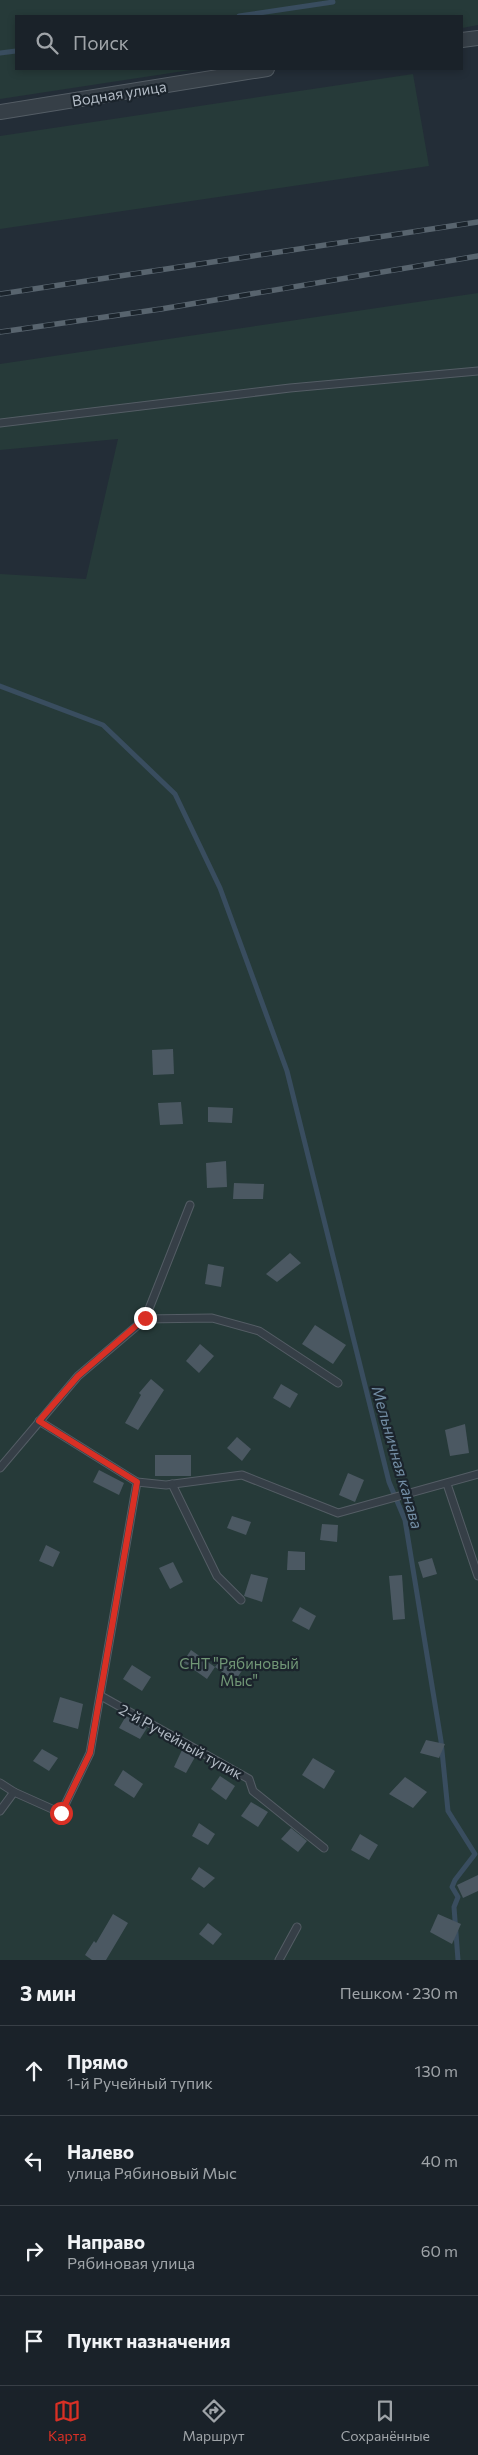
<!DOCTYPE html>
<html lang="ru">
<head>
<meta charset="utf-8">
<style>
  body { margin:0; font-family:Commissioner,sans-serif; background:#272f35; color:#f1f3f6 }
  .stop { position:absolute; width:15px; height:15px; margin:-11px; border:4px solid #d93025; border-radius:50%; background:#fff }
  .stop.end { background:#d93025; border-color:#fff; box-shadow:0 1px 5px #0008 }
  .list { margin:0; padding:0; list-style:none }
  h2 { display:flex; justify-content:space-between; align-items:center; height:65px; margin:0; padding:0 20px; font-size:21px }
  h2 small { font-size:16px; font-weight:400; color:#9fa4a8 }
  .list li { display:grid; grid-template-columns:32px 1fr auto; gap:15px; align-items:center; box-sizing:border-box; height:90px; padding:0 20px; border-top:1px solid #383f46 }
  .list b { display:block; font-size:19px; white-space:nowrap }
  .list p { margin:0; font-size:16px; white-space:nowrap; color:#9fa4a8 }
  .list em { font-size:16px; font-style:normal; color:#9fa4a8 }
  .icon { flex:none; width:28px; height:28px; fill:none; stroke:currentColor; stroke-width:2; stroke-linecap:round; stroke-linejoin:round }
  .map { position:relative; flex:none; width:478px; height:1960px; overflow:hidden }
  .search { position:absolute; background:#1a2229; box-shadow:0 2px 8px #0003; left:15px; right:15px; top:15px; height:55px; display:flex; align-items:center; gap:12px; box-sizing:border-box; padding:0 18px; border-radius:0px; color:#9fa4a8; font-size:19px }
  .sheet { height:425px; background:#1a2229 }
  nav { display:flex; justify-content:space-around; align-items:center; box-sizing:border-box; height:70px; border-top:1px solid #383f46; background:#1a2229; font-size:14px; color:#9fa4a8 }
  nav a { display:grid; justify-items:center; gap:2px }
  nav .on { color:#d93025 }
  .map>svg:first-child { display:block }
  .green { fill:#263a39 }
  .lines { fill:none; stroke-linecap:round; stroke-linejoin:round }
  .stream { stroke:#394d5f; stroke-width:5 }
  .building { fill:#4b5862 }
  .lane-casing { stroke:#545d65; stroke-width:9 }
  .street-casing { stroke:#545d65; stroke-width:16 }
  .lane { stroke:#363f47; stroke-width:7 }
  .street { stroke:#363f47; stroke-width:14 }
  .rail-casing { stroke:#58646e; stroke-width:5.5 }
  .rail { stroke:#1b242c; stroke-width:4; stroke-dasharray:11; stroke-linecap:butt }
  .route { stroke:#d93025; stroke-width:6 }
  .labels { text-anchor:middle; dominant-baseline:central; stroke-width:4.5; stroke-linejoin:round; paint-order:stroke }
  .street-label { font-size:15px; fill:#b1bac4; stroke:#1b242c }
  .park-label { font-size:15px; fill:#719776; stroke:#1b242c }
  .water-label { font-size:16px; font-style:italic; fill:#738ea5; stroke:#1b242c }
</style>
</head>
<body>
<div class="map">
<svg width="478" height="1960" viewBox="0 0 478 1960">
  <rect width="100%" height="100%" fill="#232d37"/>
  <g class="green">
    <polygon points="0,0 478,0 478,25 462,28 462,16 16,16 16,69 197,69 0,99"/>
    <polygon points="413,74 429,166 0,229 0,136"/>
    <polygon points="478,293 478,1960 0,1960 0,574 86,579 118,439 0,450 0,364"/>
  </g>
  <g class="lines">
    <g class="stream">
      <polyline points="239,16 333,2"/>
      <polyline points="0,53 16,51"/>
      <polyline points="0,686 103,725 175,794 220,888 287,1071 389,1482 405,1520 441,1741 448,1811 475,1854 455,1880 452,1887 458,1897 454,1907 458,1960"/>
    </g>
  </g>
  <g class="building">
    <polygon points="173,1049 174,1074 153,1075 152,1050"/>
    <polygon points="181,1102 183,1124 160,1125 158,1103"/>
    <polygon points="208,1107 233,1108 232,1123 208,1122"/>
    <polygon points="226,1161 227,1187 207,1188 206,1163"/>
    <polygon points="234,1183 264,1184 263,1199 233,1199"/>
    <polygon points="290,1253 301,1263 277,1282 266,1274"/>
    <polygon points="208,1264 224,1267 221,1287 205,1284"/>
    <polygon points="315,1325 346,1345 333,1364 302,1344"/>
    <polygon points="200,1344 214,1356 199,1373 186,1361"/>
    <polygon points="151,1379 164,1390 138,1430 125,1423 141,1395 139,1393"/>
    <polygon points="281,1384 298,1394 290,1408 273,1398"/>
    <polygon points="465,1424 469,1453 450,1456 445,1430"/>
    <polygon points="237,1437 251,1449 242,1461 227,1448"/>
    <rect x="155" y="1455" width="36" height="21"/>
    <polygon points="99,1470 124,1483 119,1495 93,1482"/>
    <polygon points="348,1473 364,1480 355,1502 339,1495"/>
    <polygon points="232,1516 251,1522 246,1535 227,1528"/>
    <polygon points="322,1524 338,1525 337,1542 320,1540"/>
    <polygon points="46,1545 60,1552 53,1567 39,1561"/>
    <polygon points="288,1551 305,1552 305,1570 287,1570"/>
    <polygon points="432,1558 437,1574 423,1578 418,1562"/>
    <polygon points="173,1562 183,1582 170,1589 159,1568"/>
    <polygon points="251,1574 268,1578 262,1602 244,1596"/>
    <polygon points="402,1575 405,1619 393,1620 389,1576"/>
    <polygon points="300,1607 316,1616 309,1630 292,1621"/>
    <polygon points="191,1650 215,1667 207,1679 183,1662"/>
    <polygon points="224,1656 243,1669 235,1681 215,1667"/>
    <polygon points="132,1665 151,1677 142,1691 123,1679"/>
    <polygon points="60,1697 83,1704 78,1729 53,1722"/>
    <polygon points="126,1716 147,1728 140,1739 119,1728"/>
    <polygon points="426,1740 445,1744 439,1758 420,1753"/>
    <polygon points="42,1749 58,1758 49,1771 33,1761"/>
    <polygon points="182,1750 195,1757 186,1773 174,1767"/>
    <polygon points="313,1758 335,1771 324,1789 302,1775"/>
    <polygon points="123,1770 143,1784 134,1798 114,1785"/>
    <polygon points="220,1776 235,1786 226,1800 211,1789"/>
    <polygon points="405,1777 427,1792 413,1808 389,1794"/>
    <polygon points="251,1802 268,1812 258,1827 241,1816"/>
    <polygon points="199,1823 215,1834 208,1845 192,1836"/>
    <polygon points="291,1828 307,1841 298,1852 281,1839"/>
    <polygon points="360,1834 378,1845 369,1860 351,1850"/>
    <polygon points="199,1867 215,1878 204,1888 191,1879"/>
    <polygon points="478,1875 478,1891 463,1898 457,1885"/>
    <polygon points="113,1914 128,1923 106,1960 92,1960 85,1955 94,1941 96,1943"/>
    <polygon points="438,1914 461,1924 452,1944 430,1932"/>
    <polygon points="208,1923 222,1934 213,1945 199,1934"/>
  </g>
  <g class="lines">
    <g class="lane-casing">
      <g id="lane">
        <polyline points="0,423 290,388 478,371"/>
        <polyline points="145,1319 212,1318 259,1331 338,1383"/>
        <polyline points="39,1421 137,1482 166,1485 242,1475 338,1513 478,1474"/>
        <polyline points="0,1468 78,1376 145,1319 190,1205"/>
        <polyline points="172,1484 217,1576 241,1600"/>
        <polyline points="447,1484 478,1576"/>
        <polyline points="101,1696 249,1779 253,1791 324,1848"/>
        <polyline points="0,1783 14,1792"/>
        <polyline points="0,1811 14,1792 61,1813 90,1753 137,1482"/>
        <polyline points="279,1960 297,1927"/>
      </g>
    </g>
    <g class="street-casing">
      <g id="street">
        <polyline points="462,40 478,38"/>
        <polyline points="0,112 267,69"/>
      </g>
    </g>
    <use href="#lane" class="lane"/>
    <use href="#street" class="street"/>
    <g class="rail-casing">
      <g id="rail">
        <polyline points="0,294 478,222"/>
        <polyline points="0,332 161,309 478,256"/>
      </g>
    </g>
    <use href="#rail" class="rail"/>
  </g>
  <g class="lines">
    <polyline class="route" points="61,1813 90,1753 137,1482 39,1421 78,1376 145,1318"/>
  </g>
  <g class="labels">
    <g class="street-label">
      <text transform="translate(119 93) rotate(-9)">Водная улица</text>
      <text transform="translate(181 1741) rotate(29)">2-й Ручейный тупик</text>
    </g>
    <g class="park-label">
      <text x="239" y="1663">СНТ "Рябиновый<tspan x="239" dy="17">Мыс"</tspan></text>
    </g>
    <g class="water-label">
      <text transform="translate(398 1457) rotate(74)">Мельничная канава</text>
    </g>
  </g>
</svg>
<div class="stop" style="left:61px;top:1813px"></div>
<div class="stop end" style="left:145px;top:1318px"></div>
<div class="search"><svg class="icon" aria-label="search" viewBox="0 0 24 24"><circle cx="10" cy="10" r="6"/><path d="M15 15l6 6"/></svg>Поиск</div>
</div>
<section class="sheet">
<h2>3 мин<small>Пешком · 230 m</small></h2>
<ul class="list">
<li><svg class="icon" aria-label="ahead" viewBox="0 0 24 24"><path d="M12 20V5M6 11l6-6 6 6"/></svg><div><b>Прямо</b><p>1-й Ручейный тупик</p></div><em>130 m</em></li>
<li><svg class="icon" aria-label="left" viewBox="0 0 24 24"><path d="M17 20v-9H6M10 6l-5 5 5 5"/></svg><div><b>Налево</b><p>улица Рябиновый Мыс</p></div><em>40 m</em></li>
<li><svg class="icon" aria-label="right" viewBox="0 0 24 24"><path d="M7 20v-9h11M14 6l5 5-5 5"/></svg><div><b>Направо</b><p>Рябиновая улица</p></div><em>60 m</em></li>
<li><svg class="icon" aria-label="arrive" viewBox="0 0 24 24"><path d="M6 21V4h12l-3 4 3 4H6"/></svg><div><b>Пункт назначения</b></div></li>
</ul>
</section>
<nav>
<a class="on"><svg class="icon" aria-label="map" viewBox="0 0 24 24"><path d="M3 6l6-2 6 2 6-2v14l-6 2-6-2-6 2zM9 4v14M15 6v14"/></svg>Карта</a>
<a><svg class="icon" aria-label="directions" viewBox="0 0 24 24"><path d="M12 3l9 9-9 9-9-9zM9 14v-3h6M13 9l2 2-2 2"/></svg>Маршрут</a>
<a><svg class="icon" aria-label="saved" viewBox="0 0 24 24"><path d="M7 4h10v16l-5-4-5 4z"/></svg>Сохранённые</a>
</nav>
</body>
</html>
